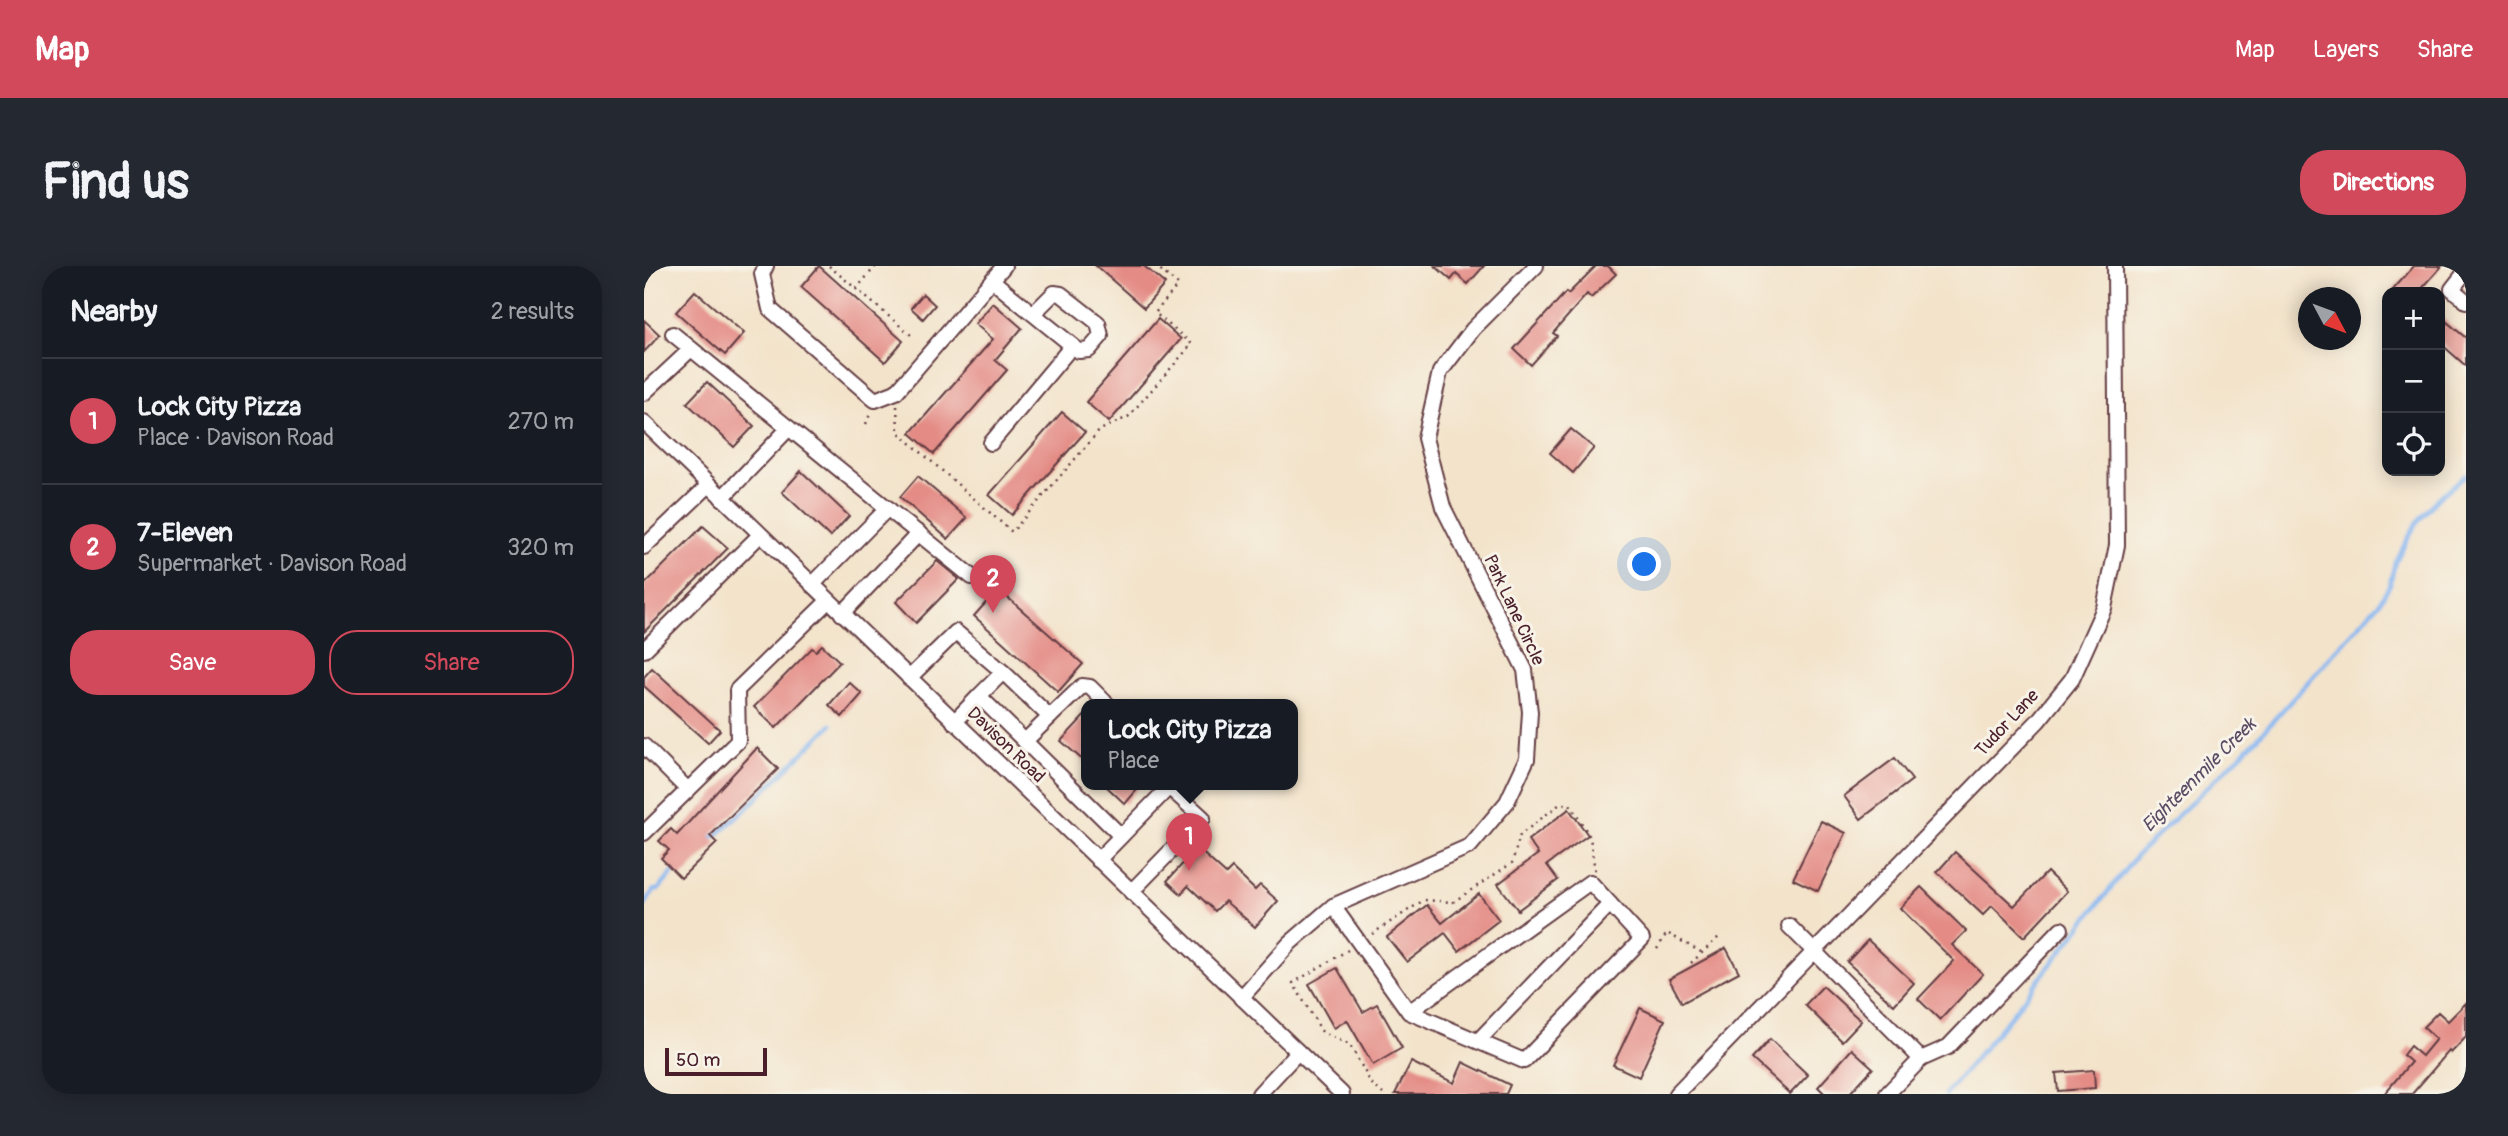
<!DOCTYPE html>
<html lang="en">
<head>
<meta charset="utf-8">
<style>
  body { margin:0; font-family:Pangolin,sans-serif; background:#242831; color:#f1f3f6 }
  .controls { position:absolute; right:21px; top:21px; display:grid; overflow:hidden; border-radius:14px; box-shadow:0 4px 18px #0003 }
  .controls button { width:63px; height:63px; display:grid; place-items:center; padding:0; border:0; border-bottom:2px solid #363941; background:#171b24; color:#f1f3f6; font:35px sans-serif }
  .compass { position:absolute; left:1654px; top:21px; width:63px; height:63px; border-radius:50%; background:#171b24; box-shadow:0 4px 18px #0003; rotate:131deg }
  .scale { position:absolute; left:21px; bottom:18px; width:102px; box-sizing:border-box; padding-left:7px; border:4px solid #4a1f2b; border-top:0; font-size:19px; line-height:24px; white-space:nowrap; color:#4a1f2b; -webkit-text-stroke:5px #f7f3e8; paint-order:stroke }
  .you { position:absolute; left:1001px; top:299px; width:24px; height:24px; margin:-18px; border:5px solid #fff; border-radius:50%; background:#1a73e8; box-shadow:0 0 0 10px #1a73e833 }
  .badge { display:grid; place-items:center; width:46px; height:46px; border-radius:50%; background:#d1495b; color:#fff; font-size:23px; font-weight:700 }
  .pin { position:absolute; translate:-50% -58px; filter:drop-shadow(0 2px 4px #0008) }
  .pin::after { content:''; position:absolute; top:37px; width:24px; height:21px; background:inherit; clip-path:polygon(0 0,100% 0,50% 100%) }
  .popup { position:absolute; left:437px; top:433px; width:217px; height:91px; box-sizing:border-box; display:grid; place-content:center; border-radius:14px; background:#171b24; filter:drop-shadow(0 2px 5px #0005); font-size:23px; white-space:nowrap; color:#9ea1a6 }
  .popup b { font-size:26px; color:#f1f3f6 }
  .popup::after { content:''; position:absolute; left:50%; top:100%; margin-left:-14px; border:14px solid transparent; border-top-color:#171b24 }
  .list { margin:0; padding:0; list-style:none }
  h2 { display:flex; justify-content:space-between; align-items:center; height:91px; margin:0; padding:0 28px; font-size:30px }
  h2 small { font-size:23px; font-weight:400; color:#9ea1a6 }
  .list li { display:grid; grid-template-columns:46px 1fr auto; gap:21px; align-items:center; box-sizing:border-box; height:126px; padding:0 28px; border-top:2px solid #363941 }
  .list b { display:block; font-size:26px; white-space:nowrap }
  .list p { margin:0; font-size:23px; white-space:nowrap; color:#9ea1a6 }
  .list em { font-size:23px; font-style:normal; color:#9ea1a6 }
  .actions { display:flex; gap:14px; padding:21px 28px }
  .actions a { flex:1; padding:16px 0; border:2px solid #d1495b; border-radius:28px; text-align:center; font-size:24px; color:#d1495b }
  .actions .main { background:#d1495b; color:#fff }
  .icon { flex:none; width:38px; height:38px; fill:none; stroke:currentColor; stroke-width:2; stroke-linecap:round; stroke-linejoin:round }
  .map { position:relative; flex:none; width:1822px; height:828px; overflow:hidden; border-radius:28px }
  header { display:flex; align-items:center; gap:42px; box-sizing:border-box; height:98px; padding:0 35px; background:#d1495b; color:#fff }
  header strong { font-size:33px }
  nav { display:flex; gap:38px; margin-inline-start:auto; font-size:24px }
  .intro { display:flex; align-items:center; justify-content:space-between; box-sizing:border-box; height:168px; padding:0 42px }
  h1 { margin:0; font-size:49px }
  .button { padding:18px 32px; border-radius:28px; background:#d1495b; color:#fff; font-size:24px; font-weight:700 }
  main { display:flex; gap:42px; padding:0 42px }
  aside { flex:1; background:#171b24; border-radius:28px; box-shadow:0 4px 18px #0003 }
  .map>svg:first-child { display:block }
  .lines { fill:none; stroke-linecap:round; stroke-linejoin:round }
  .stream { stroke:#87b7f2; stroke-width:4.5 }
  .building { fill:#e48b85 }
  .minor-casing { stroke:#633c43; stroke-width:18 }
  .path { stroke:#633c43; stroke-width:2.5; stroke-dasharray:2 5; stroke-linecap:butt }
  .minor { stroke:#fff; stroke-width:14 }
  .labels { text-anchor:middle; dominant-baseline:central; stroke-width:6; stroke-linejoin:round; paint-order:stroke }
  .street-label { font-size:18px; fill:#4a1f2b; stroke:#f7f3e8 }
  .water-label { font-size:19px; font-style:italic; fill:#5c4d67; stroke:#f7f3e8 }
</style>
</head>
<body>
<header>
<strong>Map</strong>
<nav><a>Map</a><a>Layers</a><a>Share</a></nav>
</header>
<div class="intro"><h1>Find us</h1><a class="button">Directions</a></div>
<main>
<aside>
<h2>Nearby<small>2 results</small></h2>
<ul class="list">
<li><span class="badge">1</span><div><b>Lock City Pizza</b><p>Place · Davison Road</p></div><em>270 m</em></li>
<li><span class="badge">2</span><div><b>7-Eleven</b><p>Supermarket · Davison Road</p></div><em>320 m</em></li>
</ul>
<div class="actions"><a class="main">Save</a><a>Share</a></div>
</aside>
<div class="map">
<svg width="1822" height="828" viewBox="0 0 1822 828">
  <rect width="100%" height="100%" fill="#f7f3e8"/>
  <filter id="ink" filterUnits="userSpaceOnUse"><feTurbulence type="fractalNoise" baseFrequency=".0143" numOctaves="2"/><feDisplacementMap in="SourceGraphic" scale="14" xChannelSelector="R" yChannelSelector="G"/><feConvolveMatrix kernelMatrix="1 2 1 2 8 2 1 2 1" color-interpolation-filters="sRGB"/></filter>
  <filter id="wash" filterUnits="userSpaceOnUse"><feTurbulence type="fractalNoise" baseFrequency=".00686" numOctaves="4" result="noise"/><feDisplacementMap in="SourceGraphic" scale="28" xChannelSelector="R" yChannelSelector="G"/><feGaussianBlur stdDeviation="1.57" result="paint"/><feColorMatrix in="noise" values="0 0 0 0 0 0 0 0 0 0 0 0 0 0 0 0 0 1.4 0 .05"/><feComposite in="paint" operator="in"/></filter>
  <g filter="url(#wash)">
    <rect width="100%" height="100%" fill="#f3e3ca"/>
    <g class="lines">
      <g class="stream">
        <polyline points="63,574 71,570 101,544 187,459"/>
        <polyline points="0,640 10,624 14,624 34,601"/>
        <polyline points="1302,828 1364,753 1492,590 1609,477 1735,337 1746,318 1751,296 1772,258 1793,233 1822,209"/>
      </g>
    </g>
    <g id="blocks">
      <g class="building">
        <polygon points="175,0 259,75 241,96 157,21"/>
        <polygon points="452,0 500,0 521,18 500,42"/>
        <polygon points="791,0 840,0 824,18 812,8 807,14"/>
        <polygon points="952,0 964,0 972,8 947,32 943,28 909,67 913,70 887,99 870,83 922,26 924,28"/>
        <polygon points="1770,0 1798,0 1775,26 1747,26"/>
        <polygon points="51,25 100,67 81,89 32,46"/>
        <polygon points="279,28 291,39 279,53 267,42"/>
        <polygon points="349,37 378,62 351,94 363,104 290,188 266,167 349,73 331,58"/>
        <polygon points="1796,50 1822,72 1822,100 1796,77"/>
        <polygon points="514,53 537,73 465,156 442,136"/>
        <polygon points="0,54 16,69 0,86"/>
        <polygon points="63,116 110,160 90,181 43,137"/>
        <polygon points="418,146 441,166 368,249 345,229"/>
        <polygon points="927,163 950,182 929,207 906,187"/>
        <polygon points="157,205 205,250 186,271 138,226"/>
        <polygon points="274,210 323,252 304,273 256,231"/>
        <polygon points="59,260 84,282 0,366 0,319"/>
        <polygon points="293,295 315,313 272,357 252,336"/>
        <polygon points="354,323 439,398 414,426 330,350"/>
        <polygon points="178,379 196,396 132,462 110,441 168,382 172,385"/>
        <polygon points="8,402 76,464 64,477 0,420 0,411"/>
        <polygon points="205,416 218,428 198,451 185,439"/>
        <polygon points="442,448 442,497 417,475"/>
        <polygon points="113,482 134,503 66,570 73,577 37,612 17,592 25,584 15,575 27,563 33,569"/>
        <polygon points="1251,492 1268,514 1217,553 1200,530"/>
        <polygon points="461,519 497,519 481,538"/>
        <polygon points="925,543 944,569 903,599 914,614 874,644 854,618 894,588 884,574"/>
        <polygon points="1177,555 1202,567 1174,625 1149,613"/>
        <polygon points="553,582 582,608 588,602 611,624 616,619 634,635 611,661 581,635 571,645 544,620 537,628 523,615"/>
        <polygon points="1311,586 1370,640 1403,606 1423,625 1380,671 1348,640 1339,649 1293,606"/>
        <polygon points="1277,621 1322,665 1308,679 1339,708 1296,754 1274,733 1310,695 1256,642"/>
        <polygon points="835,628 855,654 815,685 801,667 763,696 743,671 783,639 798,657"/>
        <polygon points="1224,674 1270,717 1250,739 1203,696"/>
        <polygon points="1082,682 1095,706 1038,737 1025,713"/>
        <polygon points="693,702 719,746 733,738 758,782 729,799 703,754 690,762 665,718"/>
        <polygon points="1179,720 1217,755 1198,775 1161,739"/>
        <polygon points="1822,737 1822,771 1807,787 1805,785 1768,828 1740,828 1767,796 1759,789 1766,780 1778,790 1792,773 1779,761 1794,746 1804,755"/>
        <polygon points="996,742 1021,754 995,811 969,799"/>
        <polygon points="1126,773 1164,809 1146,828 1108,793"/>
        <polygon points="1208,783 1229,802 1205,828 1181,828 1174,821"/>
        <polygon points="767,796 810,817 819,796 866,819 862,828 751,828"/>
        <polygon points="1450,804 1451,822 1414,825 1412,807"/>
      </g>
    </g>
  </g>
  <g filter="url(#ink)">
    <use href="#blocks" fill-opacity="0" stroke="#633c43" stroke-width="2"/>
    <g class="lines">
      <g class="minor-casing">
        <g id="minor">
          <polyline points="122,0 118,8 126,43 231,134 252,126 360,0"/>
          <polyline points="1822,5 1808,23 1822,35"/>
          <path d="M348,14C376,38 406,61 435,85L445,84L457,70L454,57L417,28L410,27L389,48"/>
          <polyline points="29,68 328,311"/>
          <polyline points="0,127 47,83"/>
          <polyline points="0,156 698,828"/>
          <polyline points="347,177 428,80"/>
          <polyline points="78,232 145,162"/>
          <polyline points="0,281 65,219"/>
          <polyline points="168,319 244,242"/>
          <polyline points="198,348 275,267"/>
          <polyline points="0,384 116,269"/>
          <polyline points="359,406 406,451"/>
          <polyline points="265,412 312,366 359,406 335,430"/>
          <polyline points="310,456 335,430 477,570"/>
          <polyline points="381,475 438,420 446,421 464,439"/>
          <polyline points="0,480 44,524"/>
          <polyline points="0,567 94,475 93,424 184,335"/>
          <polyline points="454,594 525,521 559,552 487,626"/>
          <polyline points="689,640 765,746 880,795 998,673 946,616 765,746"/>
          <polyline points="1145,660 1277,793 1304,781 1417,663"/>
          <polyline points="597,732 646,677 689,640 826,580 863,536 883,493 886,446 881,404 799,241 781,172 796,106 829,63 892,0"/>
          <polyline points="834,775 966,638"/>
          <polyline points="615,828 654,786"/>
          <polyline points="1032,828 1394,455 1428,413 1460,342 1473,279 1471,0"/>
          <polyline points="1243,828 1277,793"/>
        </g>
      </g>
      <g class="path">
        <polyline points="185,0 267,69"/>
        <polyline points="212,23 232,0"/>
        <polyline points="253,140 254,166 368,266 456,164 484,151 548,78 511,47 534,19 512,0"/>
        <polyline points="222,158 226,148"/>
        <polyline points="728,668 780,634 809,636 868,597 876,569 916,538 926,538 946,571 951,605"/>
        <polyline points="1013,683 1023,667 1057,686"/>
        <polyline points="704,684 649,717 678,766 706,779 727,817 739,828"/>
        <polyline points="1047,697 1076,670"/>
      </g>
      <use href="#minor" class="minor"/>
    </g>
  </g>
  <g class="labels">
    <g class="street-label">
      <text transform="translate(870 344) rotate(65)">Park Lane Circle</text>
      <text transform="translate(1363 457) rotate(-47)">Tudor Lane</text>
      <text transform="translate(362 479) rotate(44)">Davison Road</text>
    </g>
    <g class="water-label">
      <text transform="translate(1555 509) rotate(-45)">Eighteenmile Creek</text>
    </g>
  </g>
</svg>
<div class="controls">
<button>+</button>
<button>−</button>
<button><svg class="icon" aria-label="locate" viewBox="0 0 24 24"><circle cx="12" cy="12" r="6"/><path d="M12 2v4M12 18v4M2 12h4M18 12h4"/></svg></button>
</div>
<svg class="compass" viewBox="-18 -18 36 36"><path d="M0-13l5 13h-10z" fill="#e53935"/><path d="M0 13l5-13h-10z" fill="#9ea1a6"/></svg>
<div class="scale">50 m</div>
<div class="you"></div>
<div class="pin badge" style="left:545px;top:605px">1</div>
<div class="popup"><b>Lock City Pizza</b>Place</div>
<div class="pin badge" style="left:349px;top:347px">2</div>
</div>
</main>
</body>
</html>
